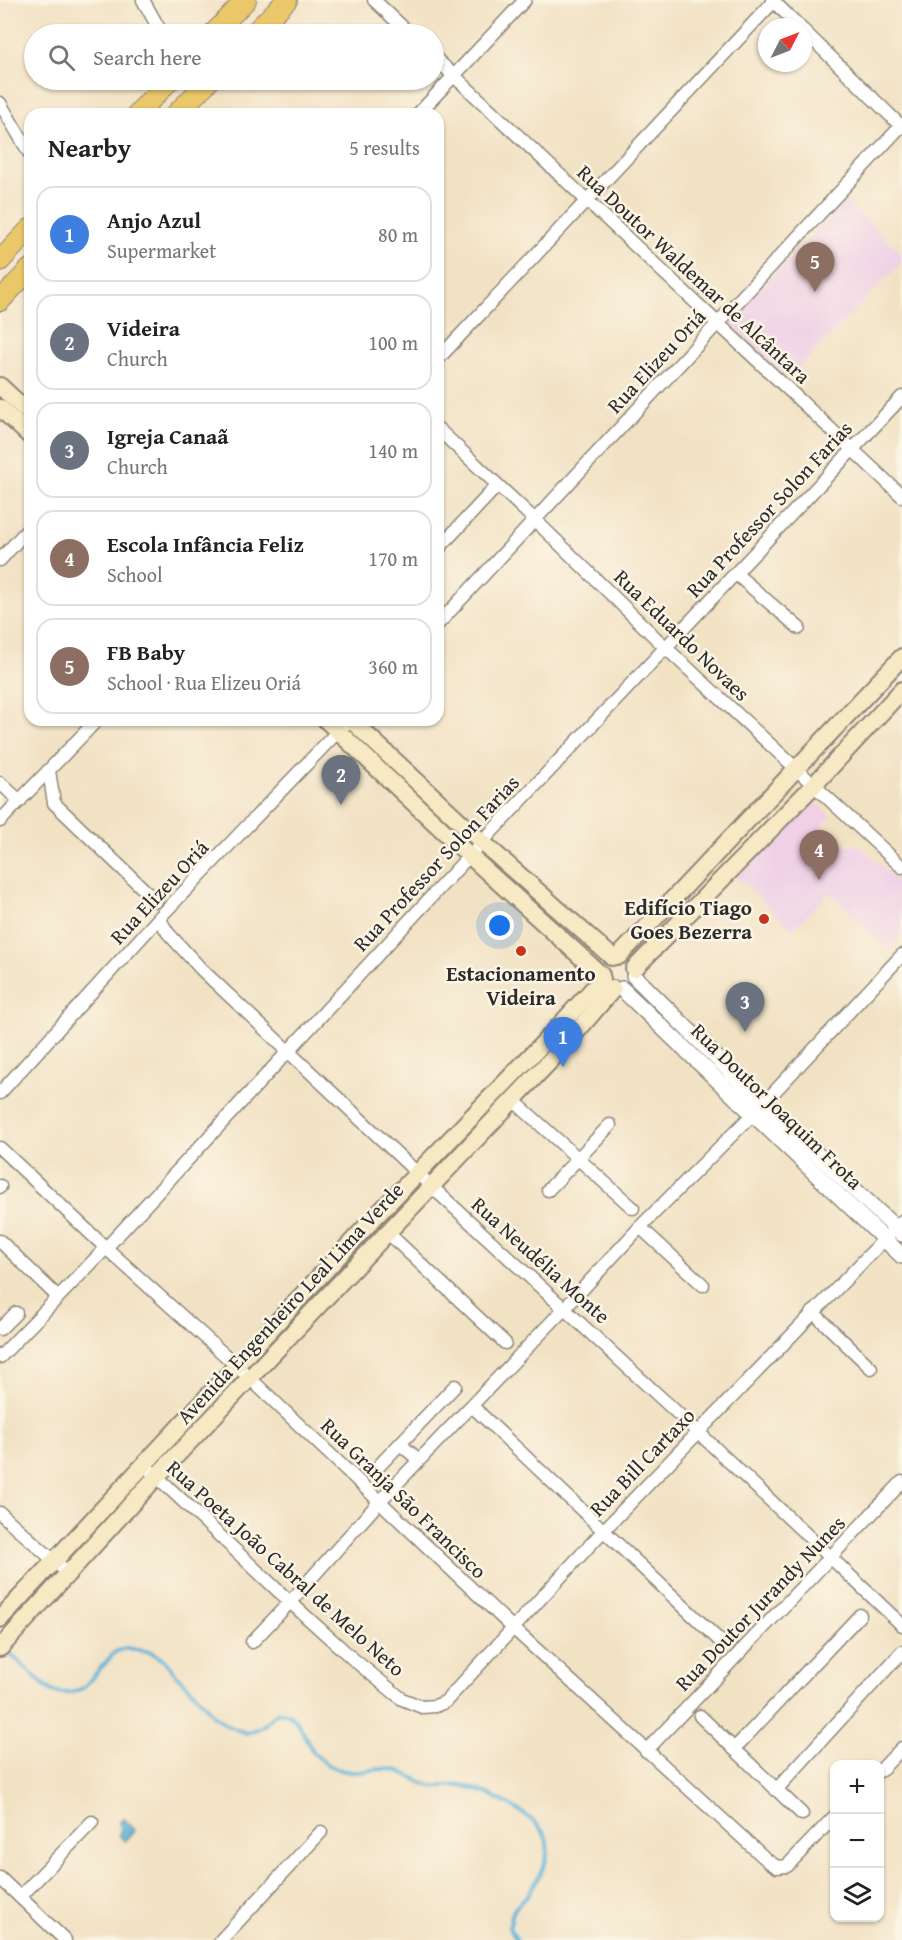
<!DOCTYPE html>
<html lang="en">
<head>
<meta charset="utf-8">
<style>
  body { margin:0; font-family:"Gentium Book Plus",serif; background:#f6f6f6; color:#222 }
  .controls { position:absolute; right:18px; bottom:18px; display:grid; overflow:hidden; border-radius:12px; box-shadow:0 2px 4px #0004 }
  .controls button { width:54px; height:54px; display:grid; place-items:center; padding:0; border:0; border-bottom:2px solid #e0e0e0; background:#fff; color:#222; font:30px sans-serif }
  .compass { position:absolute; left:758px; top:18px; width:54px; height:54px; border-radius:50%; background:#fff; box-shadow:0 2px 4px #0004; rotate:48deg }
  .you { position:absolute; left:500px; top:926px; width:21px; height:21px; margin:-15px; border:4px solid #fff; border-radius:50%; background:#1a73e8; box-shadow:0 0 0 9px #1a73e833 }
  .badge { display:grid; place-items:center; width:39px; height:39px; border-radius:50%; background:#d93025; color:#fff; font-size:20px; font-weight:700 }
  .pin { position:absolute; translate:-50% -50px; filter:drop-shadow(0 2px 3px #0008) }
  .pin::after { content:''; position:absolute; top:32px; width:21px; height:18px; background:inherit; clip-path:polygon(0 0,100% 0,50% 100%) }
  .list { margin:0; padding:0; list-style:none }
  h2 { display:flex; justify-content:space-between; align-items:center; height:78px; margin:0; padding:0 24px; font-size:26px }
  h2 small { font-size:20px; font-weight:400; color:#767676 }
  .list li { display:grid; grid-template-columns:39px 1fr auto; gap:18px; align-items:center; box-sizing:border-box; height:96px; margin:0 12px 12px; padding:0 12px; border:2px solid #e0e0e0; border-radius:18px }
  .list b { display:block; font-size:22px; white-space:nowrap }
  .list p { margin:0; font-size:20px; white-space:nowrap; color:#767676 }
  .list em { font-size:20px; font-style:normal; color:#767676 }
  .icon { flex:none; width:33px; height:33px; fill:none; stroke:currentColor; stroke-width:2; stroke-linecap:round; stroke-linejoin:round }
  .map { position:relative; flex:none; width:902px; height:1940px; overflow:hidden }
  .search { position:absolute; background:#fff; box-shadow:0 2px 4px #0004; left:24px; top:24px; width:420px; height:66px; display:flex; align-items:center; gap:15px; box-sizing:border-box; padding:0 21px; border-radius:33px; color:#767676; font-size:22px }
  .panel { position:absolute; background:#fff; box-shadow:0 2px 4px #0004; left:24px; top:108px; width:420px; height:618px; border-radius:18px }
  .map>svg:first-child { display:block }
  .built { fill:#efd0e6 }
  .water { fill:#5bb2d8; stroke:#436e82; stroke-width:1.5 }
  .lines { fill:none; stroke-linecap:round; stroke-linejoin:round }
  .stream { stroke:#5bb2d8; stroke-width:4 }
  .minor-casing { stroke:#8e8678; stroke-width:15 }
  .tertiary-casing { stroke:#8e8678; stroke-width:18 }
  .secondary-casing { stroke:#8e8678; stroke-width:20 }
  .trunk-casing { stroke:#8e8678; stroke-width:22 }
  .minor { stroke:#fff; stroke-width:12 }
  .tertiary { stroke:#fff; stroke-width:15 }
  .secondary { stroke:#f7e9c3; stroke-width:16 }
  .trunk { stroke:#eac769; stroke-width:20 }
  .poi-dot { fill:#c8321e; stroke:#fcf5e5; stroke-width:2 }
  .labels { text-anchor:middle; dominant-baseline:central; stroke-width:5; stroke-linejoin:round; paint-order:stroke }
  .street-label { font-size:21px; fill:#2b2b2b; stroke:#fcf5e5 }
  .poi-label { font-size:21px; font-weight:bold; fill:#2b2b2b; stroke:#fcf5e5; text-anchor:end }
</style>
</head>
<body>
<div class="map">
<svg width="902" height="1940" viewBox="0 0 902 1940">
  <rect width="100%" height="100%" fill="#fcf5e5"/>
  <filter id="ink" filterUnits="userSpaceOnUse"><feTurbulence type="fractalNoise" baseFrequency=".0167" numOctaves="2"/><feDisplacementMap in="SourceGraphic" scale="12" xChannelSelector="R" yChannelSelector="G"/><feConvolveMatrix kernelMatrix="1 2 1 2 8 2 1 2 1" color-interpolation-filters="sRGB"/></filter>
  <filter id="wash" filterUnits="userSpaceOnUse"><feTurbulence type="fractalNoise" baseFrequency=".008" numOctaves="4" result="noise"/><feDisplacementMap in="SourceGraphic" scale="24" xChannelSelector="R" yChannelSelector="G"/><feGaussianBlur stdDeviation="1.35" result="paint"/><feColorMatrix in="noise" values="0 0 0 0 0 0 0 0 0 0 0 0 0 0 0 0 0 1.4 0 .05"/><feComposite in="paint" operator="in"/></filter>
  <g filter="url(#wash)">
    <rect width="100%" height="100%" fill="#f2e2c4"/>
    <g class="built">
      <polygon points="845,200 902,254 902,262 788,379 728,322"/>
      <polygon points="815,802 831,816 823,825 843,845 860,846 902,885 902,934 887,949 829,892 793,930 735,875 805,805"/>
    </g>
    <polygon class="water" points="124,1819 135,1830 125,1841 119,1835 121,1829 120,1822"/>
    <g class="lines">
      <path class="stream" d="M9,1653L51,1691L62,1693H71L83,1688L115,1652L125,1648L151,1652L164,1660L178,1677L195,1693L213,1715L226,1725L246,1733C252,1731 258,1729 263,1726C268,1722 274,1712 281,1712C298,1712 306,1742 314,1753C322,1762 333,1769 345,1771C360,1775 375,1767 390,1769C406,1770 418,1784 432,1786C442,1787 453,1785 463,1786C484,1789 539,1817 546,1838C552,1857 539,1877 529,1893C524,1899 518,1904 514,1910C511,1915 511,1922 509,1928L517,1940"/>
    </g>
  </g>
  <g filter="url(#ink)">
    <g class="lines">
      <g class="minor-casing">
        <g id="minor">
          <polyline points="143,0 162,34"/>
          <polyline points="374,0 410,34"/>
          <polyline points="772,0 800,27"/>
          <polyline points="803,30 902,127"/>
          <polyline points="434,57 902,496"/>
          <polyline points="0,103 30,154"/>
          <polyline points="418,114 525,0"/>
          <polyline points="438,359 775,0"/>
          <polyline points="438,429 535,520 665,647 902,867"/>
          <polyline points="438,549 497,486"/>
          <polyline points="0,560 30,527"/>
          <polyline points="736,574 799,628"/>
          <polyline points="438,624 902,125"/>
          <polyline points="49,771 54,803 156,901"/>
          <polyline points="0,783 20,801"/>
          <polyline points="0,821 97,720"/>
          <polyline points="159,918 168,933 201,969 431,1186 698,1432 902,1625"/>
          <polyline points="0,1093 159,918 344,725"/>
          <polyline points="513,1100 633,1208"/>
          <polyline points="0,1148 106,1248 237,1366 514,1629 768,1861 777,1867 787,1866 834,1817"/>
          <polyline points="0,1187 0,1186"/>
          <polyline points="548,1190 610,1125"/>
          <polyline points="640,1227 703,1285"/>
          <polyline points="387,1232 505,1343"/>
          <polyline points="0,1241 58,1297"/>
          <polyline points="813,1312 871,1368"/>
          <polyline points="0,1329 16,1313"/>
          <polyline points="0,1357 106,1248 482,842 902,397"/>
          <polyline points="472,1406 720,1641"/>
          <polyline points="400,1444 419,1460"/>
          <polyline points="375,1470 455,1386"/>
          <polyline points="151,1471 290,1602 353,1659 402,1699 422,1707 435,1706 445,1702 603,1531 902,1221"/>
          <polyline points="0,1513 69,1574"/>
          <polyline points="252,1642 290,1602 380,1501 565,1308 640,1227 763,1104 902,955"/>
          <polyline points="700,1716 802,1814"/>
          <polyline points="734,1749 860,1615"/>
          <polyline points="646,1751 902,1482"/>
          <polyline points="880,1771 902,1748"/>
          <polyline points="776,1790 902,1652"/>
          <polyline points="0,1878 65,1940"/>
          <polyline points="20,1897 92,1822"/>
          <polyline points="221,1940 321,1832"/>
        </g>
      </g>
      <g class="tertiary-casing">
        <g id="tertiary">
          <polyline points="634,976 763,1104 902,1234"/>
          <polyline points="622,989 902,1256"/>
        </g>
      </g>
      <g class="secondary-casing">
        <g id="secondary">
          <polyline points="0,386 30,414"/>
          <polyline points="0,408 30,436"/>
          <polyline points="326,720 470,856 601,975"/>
          <polyline points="351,720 482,842 612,957"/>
          <polyline points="619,956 902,657"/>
          <polyline points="634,969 814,785 902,690"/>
          <polyline points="0,1619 375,1217 551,1035 602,979"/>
          <polyline points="0,1648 157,1476 566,1044 613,989"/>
        </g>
      </g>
      <g class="trunk-casing">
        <g id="trunk">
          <polyline points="213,34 246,0"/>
          <polyline points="253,34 287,0"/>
          <polyline points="137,114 170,80"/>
          <polyline points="176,114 210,80"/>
          <polyline points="0,261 30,229"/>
          <polyline points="0,301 30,269"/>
        </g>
      </g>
      <use href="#minor" class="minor"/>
      <use href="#tertiary" class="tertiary"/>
      <use href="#secondary" class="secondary"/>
      <use href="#trunk" class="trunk"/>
    </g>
  </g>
  <g class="poi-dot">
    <circle cx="764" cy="919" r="6"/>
    <circle cx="521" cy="951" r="6"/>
  </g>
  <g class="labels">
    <g class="street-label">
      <text transform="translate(694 274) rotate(43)">Rua Doutor Waldemar de Alcântara</text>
      <text transform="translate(656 361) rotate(-47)">Rua Elizeu Oriá</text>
      <text transform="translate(769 509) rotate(-47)">Rua Professor Solon Farias</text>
      <text transform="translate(682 635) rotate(44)">Rua Eduardo Novaes</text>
      <text transform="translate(436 863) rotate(-47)">Rua Professor Solon Farias</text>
      <text transform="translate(159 892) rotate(-47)">Rua Elizeu Oriá</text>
      <text transform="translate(777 1106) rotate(44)">Rua Doutor Joaquim Frota</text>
      <text transform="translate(541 1260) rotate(42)">Rua Neudélia Monte</text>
      <text transform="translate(290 1303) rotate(-47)">Avenida Engenheiro Leal Lima Verde</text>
      <text transform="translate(642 1462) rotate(-46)">Rua Bill Cartaxo</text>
      <text transform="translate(404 1498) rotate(44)">Rua Granja São Francisco</text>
      <text transform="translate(286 1568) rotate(42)">Rua Poeta João Cabral de Melo Neto</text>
      <text transform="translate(760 1603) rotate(-46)">Rua Doutor Jurandy Nunes</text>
    </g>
    <g class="poi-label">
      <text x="752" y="907">Edifício Tiago<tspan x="752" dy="24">Goes Bezerra</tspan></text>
      <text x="521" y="973" text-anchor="middle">Estacionamento<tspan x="521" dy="24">Videira</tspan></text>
    </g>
  </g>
</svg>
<div class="controls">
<button>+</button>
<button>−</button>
<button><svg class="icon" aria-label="layers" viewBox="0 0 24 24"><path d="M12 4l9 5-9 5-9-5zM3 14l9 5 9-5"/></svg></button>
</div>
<svg class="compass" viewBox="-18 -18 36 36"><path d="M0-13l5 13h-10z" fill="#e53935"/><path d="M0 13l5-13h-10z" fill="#767676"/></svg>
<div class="you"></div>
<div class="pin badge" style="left:563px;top:1067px;background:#3f7fe0">1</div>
<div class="pin badge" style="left:341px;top:805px;background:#6b7280">2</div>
<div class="pin badge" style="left:745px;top:1032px;background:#6b7280">3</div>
<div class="pin badge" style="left:819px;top:880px;background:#8d6e63">4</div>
<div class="pin badge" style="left:815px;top:292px;background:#8d6e63">5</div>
<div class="search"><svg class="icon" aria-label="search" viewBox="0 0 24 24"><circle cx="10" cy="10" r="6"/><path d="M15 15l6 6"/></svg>Search here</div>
<section class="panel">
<h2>Nearby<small>5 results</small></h2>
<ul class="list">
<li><span class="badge" style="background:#3f7fe0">1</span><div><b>Anjo Azul</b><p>Supermarket</p></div><em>80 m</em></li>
<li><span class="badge" style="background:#6b7280">2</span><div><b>Videira</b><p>Church</p></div><em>100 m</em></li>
<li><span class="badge" style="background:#6b7280">3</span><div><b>Igreja Canaã</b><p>Church</p></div><em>140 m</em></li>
<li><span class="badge" style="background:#8d6e63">4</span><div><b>Escola Infância Feliz</b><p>School</p></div><em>170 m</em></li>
<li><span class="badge" style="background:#8d6e63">5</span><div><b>FB Baby</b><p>School · Rua Elizeu Oriá</p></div><em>360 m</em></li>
</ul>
</section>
</div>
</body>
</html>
